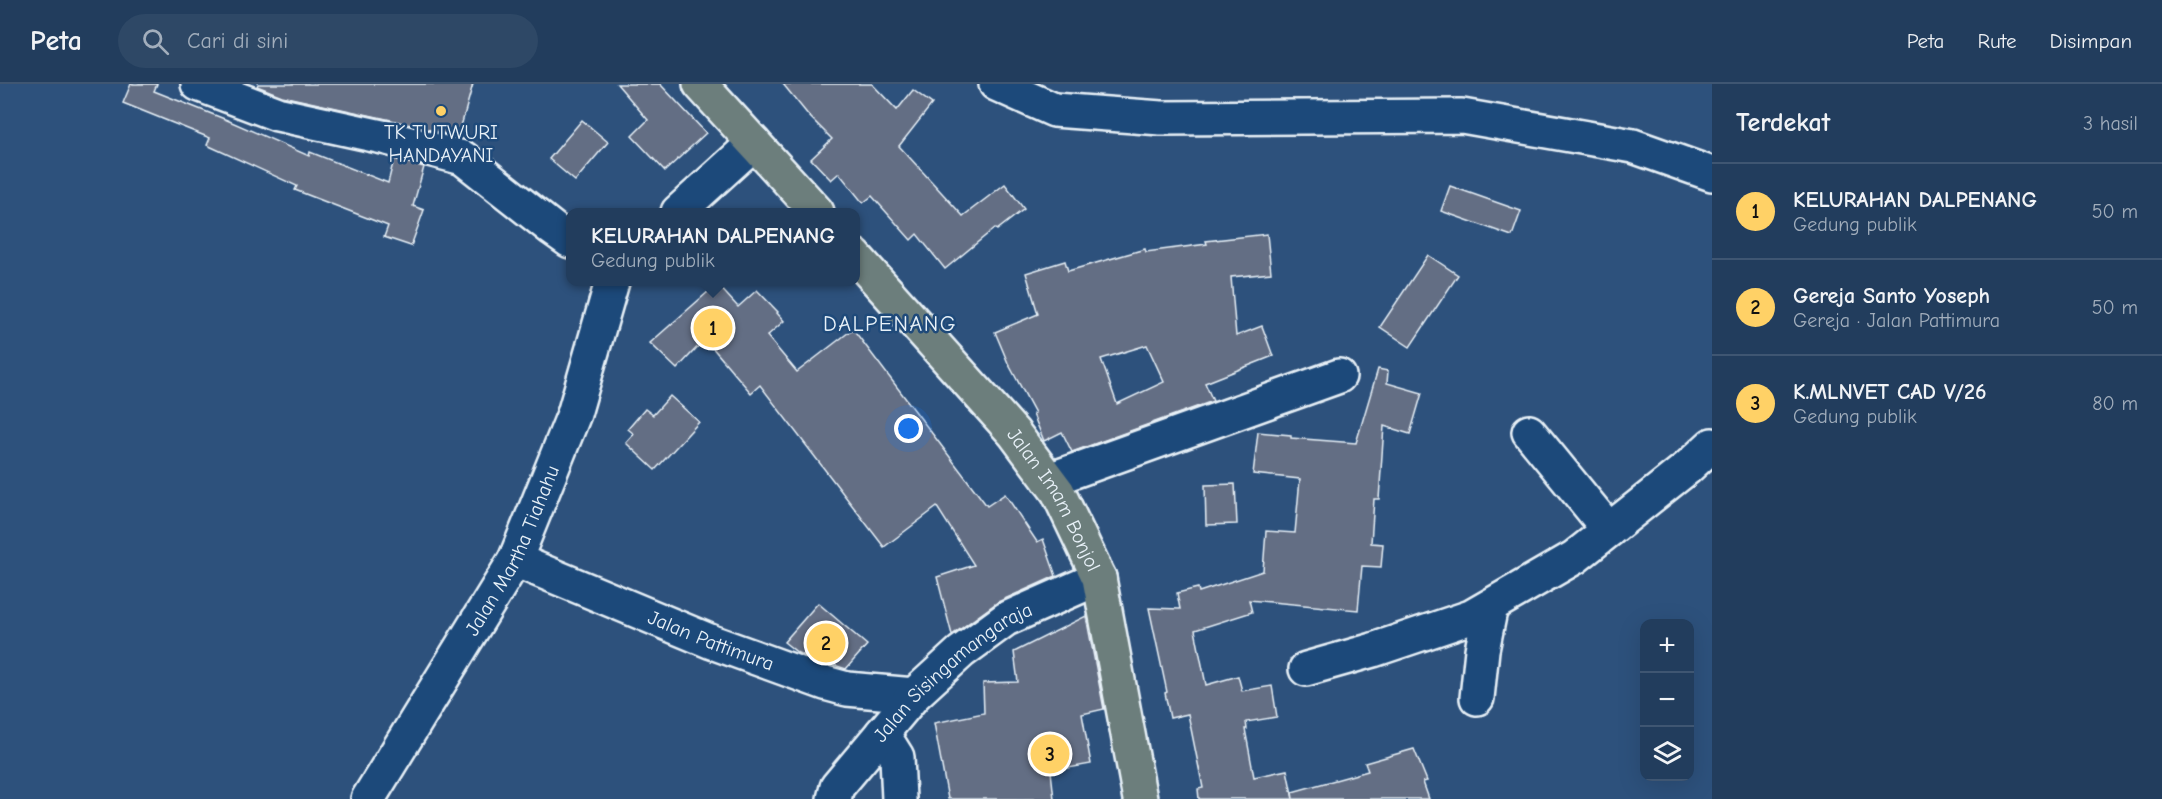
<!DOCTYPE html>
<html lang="id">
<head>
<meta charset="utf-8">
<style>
  body { margin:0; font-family:"Comic Neue",sans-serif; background:#2e4866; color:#f1f3f6 }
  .controls { position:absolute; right:18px; bottom:18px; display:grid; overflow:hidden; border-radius:12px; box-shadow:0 6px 24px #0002 }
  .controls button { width:54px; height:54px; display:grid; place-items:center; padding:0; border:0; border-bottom:2px solid #3f5672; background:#223d5d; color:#f1f3f6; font:30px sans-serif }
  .you { position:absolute; left:909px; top:345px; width:21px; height:21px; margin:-15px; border:4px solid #fff; border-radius:50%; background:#1a73e8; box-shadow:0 0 0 9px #1a73e833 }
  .badge { display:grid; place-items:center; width:39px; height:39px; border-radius:50%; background:#ffd166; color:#111; font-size:20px; font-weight:700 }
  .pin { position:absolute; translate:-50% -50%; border:3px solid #fff; box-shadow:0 2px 6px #0006 }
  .popup { position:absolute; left:566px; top:124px; width:294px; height:78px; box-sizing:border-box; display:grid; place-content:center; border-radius:12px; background:#223d5d; filter:drop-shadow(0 2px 4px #0005); font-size:20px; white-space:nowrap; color:#a2aebc }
  .popup b { font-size:22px; color:#f1f3f6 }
  .popup::after { content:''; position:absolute; left:50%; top:100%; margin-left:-12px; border:12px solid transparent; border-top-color:#223d5d }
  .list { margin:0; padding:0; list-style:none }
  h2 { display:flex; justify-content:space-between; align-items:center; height:78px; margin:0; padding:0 24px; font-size:26px }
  h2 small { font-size:20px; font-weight:400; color:#a2aebc }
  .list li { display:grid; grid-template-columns:39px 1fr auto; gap:18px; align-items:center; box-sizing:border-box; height:96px; padding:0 24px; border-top:2px solid #3f5672 }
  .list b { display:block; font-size:22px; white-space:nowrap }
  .list p { margin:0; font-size:20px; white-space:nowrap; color:#a2aebc }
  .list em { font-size:20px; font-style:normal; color:#a2aebc }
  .icon { flex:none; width:33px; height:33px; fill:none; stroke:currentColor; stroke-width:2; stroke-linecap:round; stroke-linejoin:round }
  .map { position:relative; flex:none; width:1712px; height:715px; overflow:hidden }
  header { display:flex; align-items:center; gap:36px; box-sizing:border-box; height:84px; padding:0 30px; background:#223d5d; border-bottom:2px solid #3f5672 }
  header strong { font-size:28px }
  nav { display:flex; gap:33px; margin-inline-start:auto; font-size:21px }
  .search { width:420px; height:54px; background:#2e4866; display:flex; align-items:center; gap:15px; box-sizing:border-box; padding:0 21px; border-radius:33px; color:#a2aebc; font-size:22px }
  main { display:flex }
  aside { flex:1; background:#223d5d }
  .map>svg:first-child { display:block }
  .building { fill:#646e84; stroke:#e8f1f8; stroke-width:1.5; fill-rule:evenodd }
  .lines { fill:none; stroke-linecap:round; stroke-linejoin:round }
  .minor-casing { stroke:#e8f1f8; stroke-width:38 }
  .major-casing { stroke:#e8f1f8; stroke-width:38 }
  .minor { stroke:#1f4a7a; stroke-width:33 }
  .major { stroke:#6c7e7c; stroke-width:33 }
  .poi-dot { fill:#ffd166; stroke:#1f4a7a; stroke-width:2 }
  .labels { text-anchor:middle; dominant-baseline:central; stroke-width:5; stroke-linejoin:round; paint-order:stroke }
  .poi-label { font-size:20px; fill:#e8f1f8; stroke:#1f4a7a }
  .street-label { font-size:20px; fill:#e8f1f8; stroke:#1f4a7a }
  .quarter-label { font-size:22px; letter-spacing:1.5px; fill:#e8f1f8; stroke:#1f4a7a }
</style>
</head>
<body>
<header>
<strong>Peta</strong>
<div class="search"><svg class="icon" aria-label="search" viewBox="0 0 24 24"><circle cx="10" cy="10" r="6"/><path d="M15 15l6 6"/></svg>Cari di sini</div>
<nav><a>Peta</a><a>Rute</a><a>Disimpan</a></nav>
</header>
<main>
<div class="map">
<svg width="1712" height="715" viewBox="0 0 1712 715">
  <rect width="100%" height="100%" fill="#2d517c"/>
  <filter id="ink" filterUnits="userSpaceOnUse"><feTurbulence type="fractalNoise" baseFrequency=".0167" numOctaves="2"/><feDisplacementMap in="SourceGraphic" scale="12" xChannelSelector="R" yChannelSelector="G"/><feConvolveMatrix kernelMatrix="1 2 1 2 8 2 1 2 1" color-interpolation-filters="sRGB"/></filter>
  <g filter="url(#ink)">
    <g class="building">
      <polygon points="131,0 157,0 154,7 227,36 309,72 310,68 388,99 394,75 424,83 413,122 424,126 411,162 384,153 388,142 295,106 297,102 207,61 210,54 123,19"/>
      <polygon points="258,0 473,0 458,53 391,36 282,12 257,2"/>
      <polygon points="617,0 660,0 706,49 665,87 632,52 648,36"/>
      <polygon points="783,0 872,0 897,26 913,6 932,20 899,62 963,132 1005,100 1024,125 997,146 995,144 945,185 917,150 911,156 872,112 863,119 839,89 831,96 811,75 832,55 809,32"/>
      <polygon points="582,36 608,58 575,97 549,75"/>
      <polygon points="1450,102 1521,127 1512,152 1441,127"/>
      <path d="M1267,150L1271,189L1231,193L1236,252L1262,242L1273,272L1205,299L1213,317L1072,368L1062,348L1044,357L1033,330L1035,329L1008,279L995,248L1038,230L1026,189L1065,177L1068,187L1145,165L1146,168L1207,160L1206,157ZM1147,261L1164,298L1117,320L1101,275Z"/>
      <polygon points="1428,171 1458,191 1410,263 1380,243"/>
      <polygon points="717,200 738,223 757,206 778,228 777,229 784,237 767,252 797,288 853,245 987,422 1005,410 1037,458 1043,455 1056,492 998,518 952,551 937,493 974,481 937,423 884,463 760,301 751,309 705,255 677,285 650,259"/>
      <polygon points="1378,285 1388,287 1387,299 1422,309 1410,350 1384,342 1379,415 1374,415 1371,459 1383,460 1381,483 1362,482 1358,526 1249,516 1252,528 1195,546 1206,601 1238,592 1242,607 1272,602 1277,633 1246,638 1247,645 1245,645 1254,693 1287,686 1293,715 1199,715 1198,705 1203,704 1188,630 1170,634 1165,609 1167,608 1149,524 1180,525 1177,509 1198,504 1199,508 1263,487 1266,447 1295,449 1300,395 1253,390 1258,348 1291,351 1291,354 1356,359"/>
      <polygon points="670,312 699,338 655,386 626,359 634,350 628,345 645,325 653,331"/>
      <polygon points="1235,400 1237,440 1206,441 1205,401"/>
      <polygon points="818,519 867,561 846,585 798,569 784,558"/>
      <polygon points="1086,532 1104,625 1082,630 1091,680 1051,687 1054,715 948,715 934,639 984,629 983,599 1018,598 1014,568"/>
      <polygon points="1414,665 1427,697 1423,698 1429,715 1293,715 1292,708 1368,687 1365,679"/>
    </g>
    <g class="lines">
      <g class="minor-casing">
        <g id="minor">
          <polyline points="198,0 277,30 387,54 463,74 553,145 570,157"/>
          <polyline points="996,0 1054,26 1161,34 1462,32 1633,62 1712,90"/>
          <polyline points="678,128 754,59"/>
          <polyline points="1529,348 1609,446"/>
          <polyline points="1049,396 1339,292"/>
          <path id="s1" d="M515,476L712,558L825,599L847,605L914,611"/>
          <polyline points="1306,585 1373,566 1471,533 1575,473 1687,384 1712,361"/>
          <polyline points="1477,614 1482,566 1491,522"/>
          <polyline points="882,649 897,673 899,715"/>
          <path id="s2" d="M368,715L515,476L574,330L612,198"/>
          <path id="s3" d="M834,715L837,703L914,611L961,568L1006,535L1099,494"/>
        </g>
      </g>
      <g class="major-casing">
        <g id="major">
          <polyline points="700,0 817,128"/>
          <path id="s4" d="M855,172L1014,349L1058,408L1099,494L1140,715"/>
        </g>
      </g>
      <use href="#minor" class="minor"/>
      <use href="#major" class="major"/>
    </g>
  </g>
  <circle class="poi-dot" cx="441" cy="27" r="6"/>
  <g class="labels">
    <g class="poi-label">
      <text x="441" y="48">TK TUTWURI<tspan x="441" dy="23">HANDAYANI</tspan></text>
    </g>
    <g class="street-label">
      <text stroke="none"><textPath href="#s4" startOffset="316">Jalan Imam Bonjol</textPath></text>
      <text stroke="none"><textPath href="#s2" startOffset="288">Jalan Martha Tiahahu</textPath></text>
      <text stroke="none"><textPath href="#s1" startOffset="212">Jalan Pattimura</textPath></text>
      <text stroke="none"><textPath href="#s3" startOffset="177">Jalan Sisingamangaraja</textPath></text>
    </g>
    <g class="quarter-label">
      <text x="890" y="240">DALPENANG</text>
    </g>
  </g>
</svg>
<div class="controls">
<button>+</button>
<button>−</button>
<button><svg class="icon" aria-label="layers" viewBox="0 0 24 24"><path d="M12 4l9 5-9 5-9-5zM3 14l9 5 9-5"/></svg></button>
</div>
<div class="you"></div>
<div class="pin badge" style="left:713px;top:244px">1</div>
<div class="popup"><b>KELURAHAN DALPENANG</b>Gedung publik</div>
<div class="pin badge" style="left:826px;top:559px">2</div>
<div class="pin badge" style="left:1050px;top:670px">3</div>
</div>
<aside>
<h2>Terdekat<small>3 hasil</small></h2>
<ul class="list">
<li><span class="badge">1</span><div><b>KELURAHAN DALPENANG</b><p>Gedung publik</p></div><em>50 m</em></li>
<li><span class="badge">2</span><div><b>Gereja Santo Yoseph</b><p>Gereja · Jalan Pattimura</p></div><em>50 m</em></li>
<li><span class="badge">3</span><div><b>K.MLNVET CAD V/26</b><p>Gedung publik</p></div><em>80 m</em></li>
</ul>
</aside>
</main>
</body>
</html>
